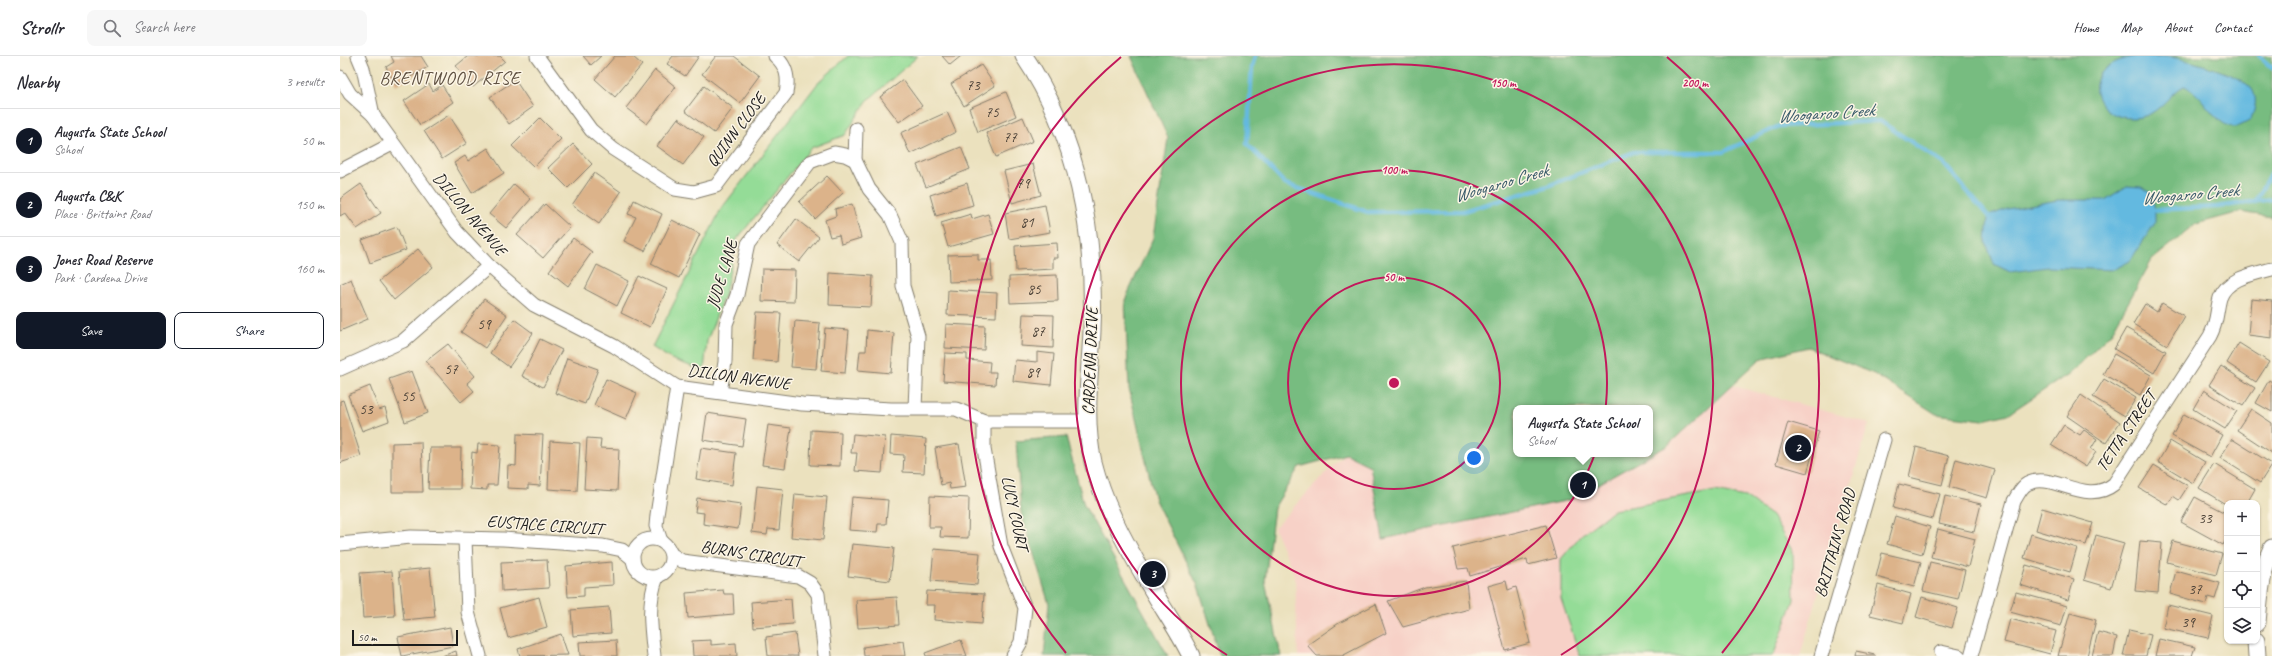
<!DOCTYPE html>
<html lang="en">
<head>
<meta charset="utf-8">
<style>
  body { margin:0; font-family:Caveat,sans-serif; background:#f7f7f7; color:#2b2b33 }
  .controls { position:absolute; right:12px; bottom:12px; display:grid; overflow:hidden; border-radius:8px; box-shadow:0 1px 3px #0004 }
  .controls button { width:36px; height:36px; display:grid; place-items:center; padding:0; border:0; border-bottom:1px solid #e1e1e2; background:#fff; color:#2b2b33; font:20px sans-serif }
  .scale { position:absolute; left:12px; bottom:10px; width:106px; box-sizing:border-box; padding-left:4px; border:2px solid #1c1c1c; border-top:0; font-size:11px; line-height:14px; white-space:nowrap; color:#1c1c1c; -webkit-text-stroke:3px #fcf5e5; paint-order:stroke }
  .you { position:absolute; left:1134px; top:402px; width:14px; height:14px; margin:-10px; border:3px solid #fff; border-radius:50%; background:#1a73e8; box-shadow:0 0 0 6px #1a73e833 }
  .badge { display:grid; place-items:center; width:26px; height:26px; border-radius:50%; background:#111827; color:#fff; font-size:13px; font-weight:700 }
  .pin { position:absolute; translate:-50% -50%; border:2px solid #fff; box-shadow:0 1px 4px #0006 }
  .popup { position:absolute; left:1173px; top:349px; width:140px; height:52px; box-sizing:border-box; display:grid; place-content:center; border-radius:8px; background:#fff; filter:drop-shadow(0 1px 3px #0005); font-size:13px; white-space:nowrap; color:#7c7c81 }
  .popup b { font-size:15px; color:#2b2b33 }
  .popup::after { content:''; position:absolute; left:50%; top:100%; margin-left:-8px; border:8px solid transparent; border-top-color:#fff }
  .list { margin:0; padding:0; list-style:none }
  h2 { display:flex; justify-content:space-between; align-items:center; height:52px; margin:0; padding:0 16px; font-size:17px }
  h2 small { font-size:13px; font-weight:400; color:#7c7c81 }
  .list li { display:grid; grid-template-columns:26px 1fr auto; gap:12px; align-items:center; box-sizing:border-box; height:64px; padding:0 16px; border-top:1px solid #e1e1e2 }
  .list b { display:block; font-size:15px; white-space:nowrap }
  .list p { margin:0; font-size:13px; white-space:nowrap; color:#7c7c81 }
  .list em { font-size:13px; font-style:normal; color:#7c7c81 }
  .actions { display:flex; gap:8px; padding:12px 16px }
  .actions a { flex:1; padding:9px 0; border:1px solid #111827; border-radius:8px; text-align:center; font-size:14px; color:#111827 }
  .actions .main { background:#111827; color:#fff }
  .icon { flex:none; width:22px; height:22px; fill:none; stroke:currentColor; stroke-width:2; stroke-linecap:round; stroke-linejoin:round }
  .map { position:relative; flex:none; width:1932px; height:600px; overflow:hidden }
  header { display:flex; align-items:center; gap:24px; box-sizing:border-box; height:56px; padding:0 20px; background:#fff; border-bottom:1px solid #e1e1e2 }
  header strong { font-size:19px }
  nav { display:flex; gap:22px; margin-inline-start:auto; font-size:14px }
  .search { width:280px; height:36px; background:#f7f7f7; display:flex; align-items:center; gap:10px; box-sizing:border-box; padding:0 14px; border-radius:8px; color:#7c7c81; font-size:15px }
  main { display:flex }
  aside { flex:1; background:#fff }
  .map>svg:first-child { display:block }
  .built { fill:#f7d1c7; fill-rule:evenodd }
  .green { fill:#94dc97; stroke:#587c5a }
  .forest { fill:#77bc80; stroke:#4a6c4e; fill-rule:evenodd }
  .water { fill:#64b9e0; stroke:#406a7e }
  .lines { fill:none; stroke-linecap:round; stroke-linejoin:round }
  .stream { stroke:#64b9e0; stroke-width:4.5 }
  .building { fill:#dcb38a }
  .minor-casing { stroke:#847e6d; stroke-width:15 }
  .tertiary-casing { stroke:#847e6d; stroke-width:19 }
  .minor { stroke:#fff; stroke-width:13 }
  .tertiary { stroke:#fff; stroke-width:17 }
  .ring { fill:none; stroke:#c2185b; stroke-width:2 }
  .labels { text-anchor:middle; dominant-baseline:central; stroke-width:3; stroke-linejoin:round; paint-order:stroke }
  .number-label { font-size:15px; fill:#4c4238 }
  .street-label { font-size:17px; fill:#1c1c1c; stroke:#fcf5e5 }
  .neighbourhood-label { font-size:18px; letter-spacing:1px; fill:#5f5142; stroke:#fcf5e5 }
  .water-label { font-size:18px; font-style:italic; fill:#395b6a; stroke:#fcf5e5 }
  .centre { fill:#c2185b; stroke:#fcf5e5; stroke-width:2 }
  .ring-label { font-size:12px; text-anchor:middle; font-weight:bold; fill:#c2185b; stroke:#fcf5e5; stroke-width:3; stroke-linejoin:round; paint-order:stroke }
</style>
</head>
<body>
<header>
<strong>Strollr</strong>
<div class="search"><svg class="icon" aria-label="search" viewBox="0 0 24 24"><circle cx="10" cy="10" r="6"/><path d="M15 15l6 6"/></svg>Search here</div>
<nav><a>Home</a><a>Map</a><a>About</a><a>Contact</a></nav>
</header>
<main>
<aside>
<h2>Nearby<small>3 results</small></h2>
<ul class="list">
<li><span class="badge">1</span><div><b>Augusta State School</b><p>School</p></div><em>50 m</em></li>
<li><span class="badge">2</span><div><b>Augusta C&amp;K</b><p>Place · Brittains Road</p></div><em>150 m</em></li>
<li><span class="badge">3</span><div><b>Jones Road Reserve</b><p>Park · Cardena Drive</p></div><em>160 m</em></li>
</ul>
<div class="actions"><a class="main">Save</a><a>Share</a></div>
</aside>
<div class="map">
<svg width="1932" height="600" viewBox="0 0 1932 600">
  <rect width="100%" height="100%" fill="#fcf5e5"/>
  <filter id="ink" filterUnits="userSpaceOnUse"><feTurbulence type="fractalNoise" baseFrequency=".025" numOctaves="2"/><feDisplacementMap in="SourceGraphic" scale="8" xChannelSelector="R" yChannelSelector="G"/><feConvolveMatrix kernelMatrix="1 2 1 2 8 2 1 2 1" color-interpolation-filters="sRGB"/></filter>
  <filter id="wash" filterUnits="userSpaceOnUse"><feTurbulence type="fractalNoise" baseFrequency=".012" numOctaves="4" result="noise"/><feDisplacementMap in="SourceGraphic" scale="16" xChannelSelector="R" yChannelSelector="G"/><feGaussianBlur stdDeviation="0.9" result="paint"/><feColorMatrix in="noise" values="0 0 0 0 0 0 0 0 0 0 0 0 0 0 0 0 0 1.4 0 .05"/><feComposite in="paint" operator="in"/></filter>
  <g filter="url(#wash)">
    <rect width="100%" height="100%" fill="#ebe1be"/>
    <path class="built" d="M1303,305L1529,367L1460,600H958L955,520L934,472L1016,385ZM1176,352H1310V398H1176Z"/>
    <g class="green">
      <polygon points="508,0 578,0 527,45 505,79 471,92 397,183 385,237 367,285 364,315 331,303 312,291 381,153 478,27"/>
      <polygon points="1375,435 1405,441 1432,460 1453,496 1454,544 1434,598 1432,600 1240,600 1221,543 1221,503 1241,479 1274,454"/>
    </g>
    <g class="forest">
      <path d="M791,0H1932V161L1900,156L1856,168L1812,204L1771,277L1733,315L1668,358L1643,364L1596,358L1534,318L1468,291L1420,303L1327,390L1230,444L1043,483L1030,410L1006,398L959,411L934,452L925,525L941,600H880L858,530L815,444L789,333L785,244L813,182L828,82ZM1176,352H1310V398H1176Z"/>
      <polygon points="726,381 744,449 828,600 704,600 709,548 681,456 676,385"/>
    </g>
    <g class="water">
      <path d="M1797,0C1808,0 1820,0 1831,1C1848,4 1905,19 1913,35C1918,45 1914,55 1911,64C1907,66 1901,70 1896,71C1876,73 1863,36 1844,30C1829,38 1821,55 1805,60C1757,74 1727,11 1797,0Z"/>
      <polygon points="1787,130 1801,131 1810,136 1815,153 1815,167 1790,205 1773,214 1708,211 1670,216 1654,208 1646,187 1648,160 1667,153 1718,144 1765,144"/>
    </g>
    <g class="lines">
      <g class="stream">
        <polyline points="915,0 912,11 907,88 945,128 1028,156 1123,155 1205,131 1294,96 1383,96 1439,70 1540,65 1604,108 1648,160 1653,163"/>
        <polyline points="1919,0 1932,12"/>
        <polyline points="1915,146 1932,115"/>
        <polyline points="1810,154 1877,151 1932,143"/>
      </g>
    </g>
    <g id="blocks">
      <g class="building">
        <polygon points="51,0 81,0 88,11 56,29 46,11 54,6"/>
        <polygon points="128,0 160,0 165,5 133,31 116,10"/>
        <polygon points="243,0 261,0 251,9"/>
        <polygon points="275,0 292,0 302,9 275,41 255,23"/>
        <polygon points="333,0 359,0 345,20 327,8"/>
        <polygon points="376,0 394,0 420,20 400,47 362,18"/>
        <polygon points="602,0 621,0 610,9"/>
        <polygon points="641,9 655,30 624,50 611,28"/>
        <polygon points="315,14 336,31 307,68 286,52"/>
        <polygon points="175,24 193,51 169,68 150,41"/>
        <polygon points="563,24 582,50 559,66 540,41"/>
        <polygon points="89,28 93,35 102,29 113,46 80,69 64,45"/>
        <polygon points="364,30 393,52 374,77 345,55"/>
        <polygon points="666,36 676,60 638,76 629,52"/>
        <polygon points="607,56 616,76 570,98 561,77"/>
        <polygon points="109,59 127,87 102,103 84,75"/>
        <polygon points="683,61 693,85 656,101 646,77"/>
        <polygon points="200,62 221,83 194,111 172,90"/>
        <polygon points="338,62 364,81 343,109 317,90"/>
        <polygon points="233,88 252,108 228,132 208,112"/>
        <polygon points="621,91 630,113 586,131 577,109"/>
        <polygon points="148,92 164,117 132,137 114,107 125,100 128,105"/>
        <polygon points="693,108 701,139 672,147 664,115"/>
        <polygon points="254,117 281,136 259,168 232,149"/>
        <polygon points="487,120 503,137 475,163 459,146"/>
        <polygon points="627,127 633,149 596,160 590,139"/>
        <polygon points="21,128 41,157 17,173 5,157 0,160 0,143"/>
        <polygon points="174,128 191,143 166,172 149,158"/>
        <polygon points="294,144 322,158 305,195 284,185 296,161 288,158"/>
        <polygon points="205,148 230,171 203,202 177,179"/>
        <polygon points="512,148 521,182 501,188 499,179 490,181 485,164 496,160 495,153"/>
        <polygon points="705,149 710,176 669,183 665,157"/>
        <polygon points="631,158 632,163 648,158 654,178 608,191 601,167"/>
        <polygon points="456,163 479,181 459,206 437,189"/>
        <polygon points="332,164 360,178 339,222 311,208"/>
        <polygon points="57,171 66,194 30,207 22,184"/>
        <polygon points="233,182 252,196 228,230 209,215"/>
        <polygon points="717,187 718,202 713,202 713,213 676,215 675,190"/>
        <polygon points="78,193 93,211 54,244 39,225"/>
        <polygon points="638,198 638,204 651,204 652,224 609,226 608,199"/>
        <polygon points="257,209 289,225 277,250 245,233"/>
        <polygon points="422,213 455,214 454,246 421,245"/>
        <polygon points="490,217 533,220 531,251 489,249"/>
        <polygon points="717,219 718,245 670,247 669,221"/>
        <polygon points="299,220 327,233 310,271 281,257"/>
        <polygon points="11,223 28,263 0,275 0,228"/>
        <polygon points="608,234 657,237 656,261 607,259"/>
        <polygon points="144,243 167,259 145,292 121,276"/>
        <polygon points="1911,243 1932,245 1932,282 1908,279"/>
        <polygon points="1822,247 1844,260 1827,289 1793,268 1805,248 1817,256"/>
        <polygon points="417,256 441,257 437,306 413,304"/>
        <polygon points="683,258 714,259 713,292 681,290"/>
        <polygon points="174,263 193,277 169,311 150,297"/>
        <polygon points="455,265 480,267 476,313 451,311"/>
        <polygon points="606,268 645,270 644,294 605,292"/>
        <polygon points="485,272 509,274 505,317 481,315"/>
        <polygon points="1786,272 1826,295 1814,317 1774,293"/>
        <polygon points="527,274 554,277 551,317 518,314 520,295 526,295"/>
        <polygon points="200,283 222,294 203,331 182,320"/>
        <polygon points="1899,287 1929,306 1916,326 1887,307"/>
        <polygon points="108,288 135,320 127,327 134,335 121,346 86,305"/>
        <polygon points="697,296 714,298 711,329 673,325 675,304 697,306"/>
        <polygon points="605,297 627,298 627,304 650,306 649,316 656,316 655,329 603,325"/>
        <polygon points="1774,298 1811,319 1800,339 1763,318"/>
        <polygon points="227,302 258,313 245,348 215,337"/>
        <polygon points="1881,310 1915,332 1903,350 1869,329"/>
        <polygon points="72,315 88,357 65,366 49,323"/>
        <polygon points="266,323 297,337 286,363 254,349"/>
        <polygon points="1764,323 1796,342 1785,360 1753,341"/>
        <polygon points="1929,324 1932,326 1932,356 1916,347"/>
        <polygon points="30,330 39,354 45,352 49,365 22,375 8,339"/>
        <polygon points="1864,334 1897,355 1885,373 1853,353"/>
        <polygon points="1741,339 1780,366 1766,387 1727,360"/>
        <polygon points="3,344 21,400 0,407 0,345"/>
        <polygon points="1911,353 1932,367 1932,397 1897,374"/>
        <polygon points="367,357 406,363 402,390 363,384"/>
        <polygon points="1844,358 1882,379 1870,401 1832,380"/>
        <polygon points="1448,366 1479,375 1467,417 1436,408"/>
        <polygon points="428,369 451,372 445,412 422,409"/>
        <polygon points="1724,369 1740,379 1744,374 1757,383 1751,393 1756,396 1746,411 1711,389"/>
        <polygon points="471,374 501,376 500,410 470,409"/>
        <polygon points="177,378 203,379 200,430 188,429 188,433 167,432 168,409 176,410"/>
        <polygon points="513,378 545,381 542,417 515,415 517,397 511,397"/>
        <polygon points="551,380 586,383 584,417 563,416 564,399 550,398"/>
        <polygon points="247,382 261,383 260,392 279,393 277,435 244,433"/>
        <polygon points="1892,383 1932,408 1920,427 1880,402"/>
        <polygon points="210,385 240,387 237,435 208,433"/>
        <polygon points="1830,385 1865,406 1853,427 1818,406"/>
        <polygon points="81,386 83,436 52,436 52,387"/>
        <polygon points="138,388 160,389 157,429 147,429 147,434 130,433 132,396 137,397"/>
        <polygon points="619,388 626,431 610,433 609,427 601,429 595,392"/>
        <polygon points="1576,391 1609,400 1602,429 1569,421"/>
        <polygon points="90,392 121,392 120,433 88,433"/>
        <polygon points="361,392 396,397 392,429 356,423"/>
        <polygon points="1616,403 1655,414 1647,442 1609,431"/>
        <polygon points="1874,408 1915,433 1907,447 1887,447 1887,449 1859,432"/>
        <polygon points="1814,409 1848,430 1839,444 1833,440 1828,449 1799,432"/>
        <polygon points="1559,428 1600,438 1593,463 1553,452"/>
        <polygon points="417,430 443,433 439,474 428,473 427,479 412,477"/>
        <polygon points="455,438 487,441 483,484 451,481"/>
        <polygon points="590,440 629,442 628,482 600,481 601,471 589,471"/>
        <polygon points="1605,440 1641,448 1634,476 1599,468"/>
        <polygon points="512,441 548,444 546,468 538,468 537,476 509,474"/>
        <polygon points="1855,441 1887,458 1887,482 1883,489 1841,466"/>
        <polygon points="357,442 401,448 398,473 363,468 364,457 355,456"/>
        <polygon points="1702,452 1753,467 1746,489 1696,474"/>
        <polygon points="1555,460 1590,471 1582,498 1547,488"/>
        <polygon points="1206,469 1216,502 1188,509 1187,503 1130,520 1128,512 1118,513 1113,492"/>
        <polygon points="1598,473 1635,483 1628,511 1591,501"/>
        <polygon points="1691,478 1737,492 1730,516 1684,502"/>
        <polygon points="1756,479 1784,487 1771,532 1744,524"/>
        <polygon points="1800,485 1822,487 1818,537 1795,535"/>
        <polygon points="1833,485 1882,498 1876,519 1827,506"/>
        <polygon points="512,488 554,492 550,525 508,520"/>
        <polygon points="594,493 640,497 637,529 591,525"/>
        <polygon points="1542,497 1581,506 1574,531 1536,521"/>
        <polygon points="207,504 209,532 162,535 161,506"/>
        <polygon points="272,506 273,529 244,531 244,540 228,541 226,510"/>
        <polygon points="1590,506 1625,514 1618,543 1583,535"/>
        <polygon points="1686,509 1734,523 1728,544 1680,529"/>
        <polygon points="90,512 95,561 64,564 59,515"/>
        <polygon points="52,515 55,560 23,562 20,517"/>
        <polygon points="1836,515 1880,527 1875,543 1868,541 1866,548 1830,538"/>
        <polygon points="1126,525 1129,553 1063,571 1048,545 1085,531"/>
        <polygon points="1166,525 1168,534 1176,531 1190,587 1165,594 1148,530"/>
        <polygon points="1538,529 1571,538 1563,567 1530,559"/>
        <polygon points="383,534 384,538 393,538 394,558 348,562 346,537"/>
        <polygon points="587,535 644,538 642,568 594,564 595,549 586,549"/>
        <polygon points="1676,536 1727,550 1721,570 1670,556"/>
        <polygon points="199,541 207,571 168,582 160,552"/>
        <polygon points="557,541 559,569 518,572 516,544"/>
        <polygon points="1582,541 1618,552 1612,572 1576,561"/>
        <polygon points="451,543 453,568 413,571 411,546"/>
        <polygon points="1036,548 1046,577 1002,600 977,600 967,589 999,567"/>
        <polygon points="1828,549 1873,560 1868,582 1823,572"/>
        <polygon points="269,551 271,577 233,580 231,554"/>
        <polygon points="1730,557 1756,564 1747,600 1718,600"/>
        <polygon points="1670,563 1716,575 1710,598 1664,586"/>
        <polygon points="110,571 113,590 62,600 58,581"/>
        <polygon points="1789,574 1811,579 1806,600 1783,600"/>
        <polygon points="1758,576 1777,581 1773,600 1752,600"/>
        <polygon points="455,577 458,600 428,600 426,581"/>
        <polygon points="221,578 228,599 180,600 178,593"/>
        <polygon points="1819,583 1855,591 1852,600 1815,600"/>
        <polygon points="276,584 277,600 240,600 239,586"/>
        <polygon points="371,584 371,589 396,587 397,600 353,600 352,585"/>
        <polygon points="621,584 627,600 586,600 585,597"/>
        <polygon points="563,585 565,600 524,600 523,591"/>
        <polygon points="116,595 117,600 102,600"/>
        <polygon points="1516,595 1535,599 1535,600 1515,600"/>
      </g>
    </g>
  </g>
  <g filter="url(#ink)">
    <use href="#blocks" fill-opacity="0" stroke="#847e6d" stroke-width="1"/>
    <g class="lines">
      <g class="minor-casing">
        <g id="minor">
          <polyline points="18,0 23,12 33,59"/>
          <path d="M197,0L251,74L273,93L335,133L354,136L376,130L446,37C449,22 447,10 435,0"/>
          <polyline points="0,21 10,38 33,59 117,176 149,210 194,249 274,290 337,331 462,348 551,353 616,353 644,365 747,365"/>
          <polyline points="516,73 515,104 529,133 550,159 562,186 563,230 578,280 575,352"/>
          <polyline points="0,115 52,88"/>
          <polyline points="0,313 63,285 149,210"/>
          <polyline points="380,336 385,306 386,268 397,239 408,188 470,106 494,97 505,99 515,104"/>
          <polyline points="644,365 644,393 661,490 685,552 681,586 673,600"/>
          <circle cx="312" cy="502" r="19"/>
          <polyline points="125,483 128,556 140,600"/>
          <polyline points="321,485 316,470 317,459 337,331"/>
          <polyline points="0,488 71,481 163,483 263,490 282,494 293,503"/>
          <polyline points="331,498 342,505 458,520 470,527 478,538 485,600"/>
          <polyline points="1601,596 1619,600"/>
          <path d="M314,600C311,573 307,546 317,521"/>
          <polyline points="1481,600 1544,384"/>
          <path d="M1631,600L1674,445C1678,439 1681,431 1687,428C1712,414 1745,451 1774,428L1870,280C1878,265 1876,256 1880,242C1887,222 1914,218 1932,213"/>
        </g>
      </g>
      <g class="tertiary-casing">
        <g id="tertiary">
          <path d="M684,0C738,80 756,179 752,275C750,319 743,362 753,406C766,458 795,504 822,550C832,566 843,583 851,600"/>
          <path d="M1917,567C1919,542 1921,515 1932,492"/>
          <polyline points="1916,585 1917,600"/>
        </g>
      </g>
      <use href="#minor" class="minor"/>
      <use href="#tertiary" class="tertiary"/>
    </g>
  </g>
  <g class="ring">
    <circle cx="1054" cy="327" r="106"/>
    <circle cx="1054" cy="327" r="213"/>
    <path d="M887 599A319 319 0 1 1 1221 599"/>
    <path d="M726 597A425 425 0 0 1 781 1M1327 1A425 425 0 0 1 1382 597"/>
  </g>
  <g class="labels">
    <g class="number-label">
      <text x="633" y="29">73</text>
      <text x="652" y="56">75</text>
      <text x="670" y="81">77</text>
      <text x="683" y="127">79</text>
      <text x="687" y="166">81</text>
      <text x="694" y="233">85</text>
      <text x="144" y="268">59</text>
      <text x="698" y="275">87</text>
      <text x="111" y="313">57</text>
      <text x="693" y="316">89</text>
      <text x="68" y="340">55</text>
      <text x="26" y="353">53</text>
      <text x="1865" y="462">33</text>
      <text x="1855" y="533">37</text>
      <text x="1848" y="566">39</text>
    </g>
    <g class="street-label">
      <text transform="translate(396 74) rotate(-53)">QUINN CLOSE</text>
      <text transform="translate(130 158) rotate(50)">DILLON AVENUE</text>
      <text transform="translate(382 218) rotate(-73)">JUDE LANE</text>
      <text transform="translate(750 305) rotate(-88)">CARDENA DRIVE</text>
      <text transform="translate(399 321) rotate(8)">DILLON AVENUE</text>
      <text transform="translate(1786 375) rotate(-56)">TETTA STREET</text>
      <text transform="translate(675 457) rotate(78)">LUCY COURT</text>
      <text transform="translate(205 469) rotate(4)">EUSTACE CIRCUIT</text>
      <text transform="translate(1495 487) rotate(-74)">BRITTAINS ROAD</text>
      <text transform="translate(411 498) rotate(9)">BURNS CIRCUIT</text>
    </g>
    <g class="neighbourhood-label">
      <text x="110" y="22">BRENTWOOD RISE</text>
    </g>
    <g class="water-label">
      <text transform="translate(1486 57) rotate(-4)">Woogaroo Creek</text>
      <text transform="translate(1161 127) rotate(-16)">Woogaroo Creek</text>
      <text transform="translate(1850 138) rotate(-5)">Woogaroo Creek</text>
    </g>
  </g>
  <circle cx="1054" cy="327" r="6" class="centre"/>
  <g class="ring-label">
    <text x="1355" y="31">200 m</text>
    <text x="1163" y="31">150 m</text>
    <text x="1054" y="118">100 m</text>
    <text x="1054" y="225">50 m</text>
  </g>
</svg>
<div class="controls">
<button>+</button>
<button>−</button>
<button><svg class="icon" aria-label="locate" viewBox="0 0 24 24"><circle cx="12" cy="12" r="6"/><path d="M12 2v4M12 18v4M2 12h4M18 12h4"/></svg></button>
<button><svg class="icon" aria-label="layers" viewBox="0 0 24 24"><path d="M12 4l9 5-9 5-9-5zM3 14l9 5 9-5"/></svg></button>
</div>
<div class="scale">50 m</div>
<div class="you"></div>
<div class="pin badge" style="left:1243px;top:429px">1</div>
<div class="popup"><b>Augusta State School</b>School</div>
<div class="pin badge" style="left:1458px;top:392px">2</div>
<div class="pin badge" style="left:813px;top:518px">3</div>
</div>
</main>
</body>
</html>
